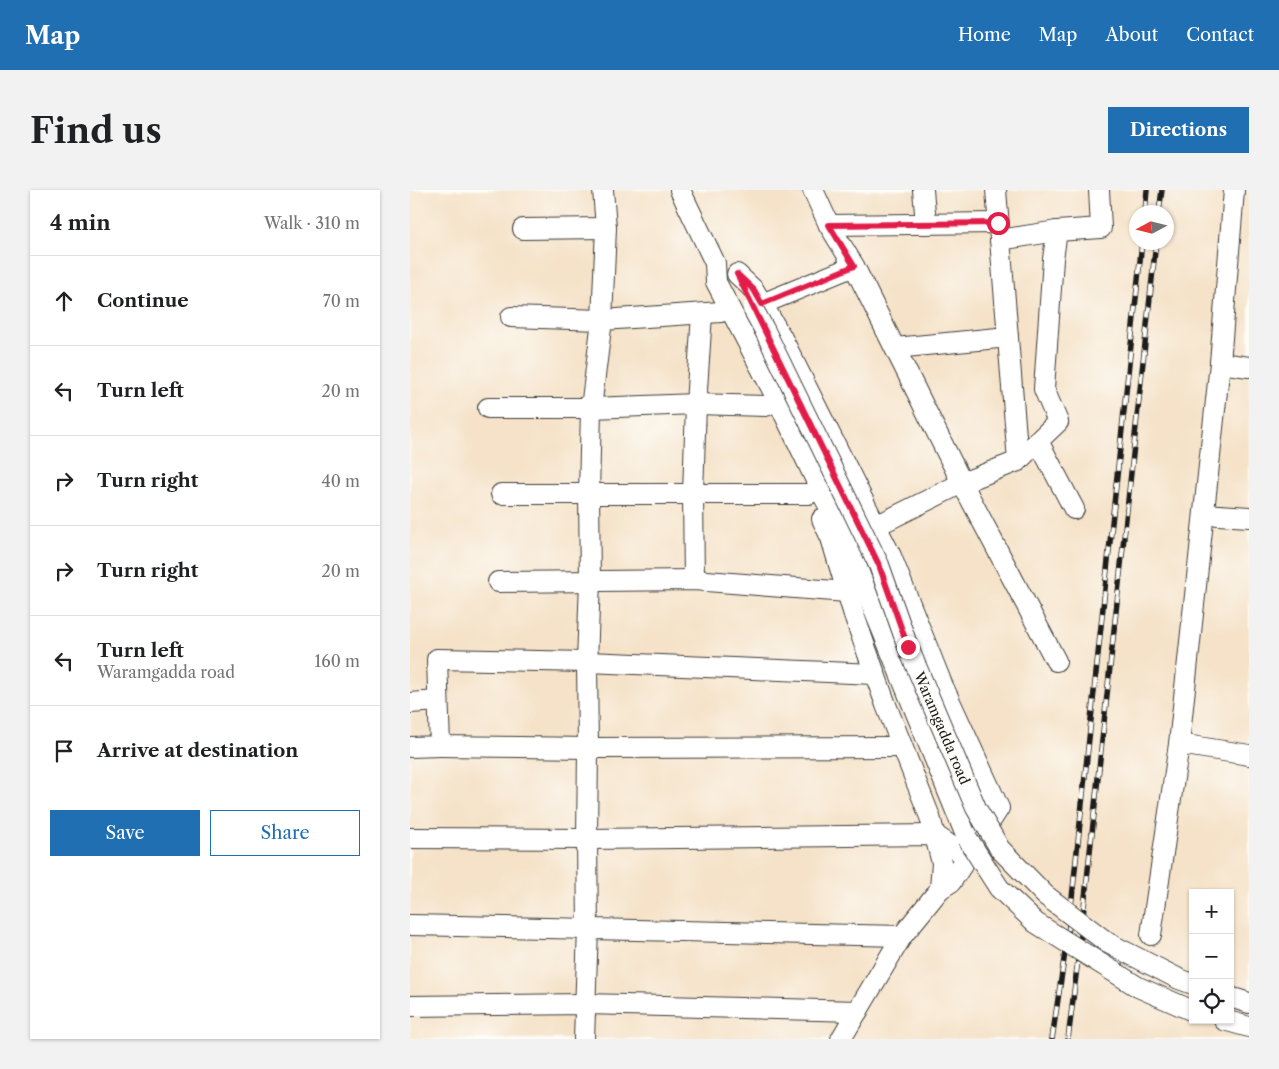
<!DOCTYPE html>
<html lang="en">
<head>
<meta charset="utf-8">
<style>
  body { margin:0; font-family:"Libre Caslon Text",serif; background:#f2f2f2; color:#202124 }
  .controls { position:absolute; right:15px; bottom:15px; display:grid; overflow:hidden; border-radius:0px; box-shadow:0 1px 4px #0004 }
  .controls button { width:45px; height:45px; display:grid; place-items:center; padding:0; border:0; border-bottom:1px solid #e0e0e0; background:#fff; color:#202124; font:25px sans-serif }
  .compass { position:absolute; left:719px; top:15px; width:45px; height:45px; border-radius:50%; background:#fff; box-shadow:0 1px 4px #0004; rotate:263deg }
  .stop { position:absolute; width:15px; height:15px; margin:-11px; border:4px solid #e11d48; border-radius:50%; background:#fff }
  .stop.end { background:#e11d48; border-color:#fff; box-shadow:0 1px 5px #0008 }
  .list { margin:0; padding:0; list-style:none }
  h2 { display:flex; justify-content:space-between; align-items:center; height:65px; margin:0; padding:0 20px; font-size:21px }
  h2 small { font-size:16px; font-weight:400; color:#757577 }
  .list li { display:grid; grid-template-columns:32px 1fr auto; gap:15px; align-items:center; box-sizing:border-box; height:90px; padding:0 20px; border-top:1px solid #e0e0e0 }
  .list b { display:block; font-size:19px; white-space:nowrap }
  .list p { margin:0; font-size:16px; white-space:nowrap; color:#757577 }
  .list em { font-size:16px; font-style:normal; color:#757577 }
  .actions { display:flex; gap:10px; padding:15px 20px }
  .actions a { flex:1; padding:11px 0; border:1px solid #1f6fb2; border-radius:0px; text-align:center; font-size:18px; color:#1f6fb2 }
  .actions .main { background:#1f6fb2; color:#fff }
  .icon { flex:none; width:28px; height:28px; fill:none; stroke:currentColor; stroke-width:2; stroke-linecap:round; stroke-linejoin:round }
  .map { position:relative; flex:none; width:839px; height:849px; overflow:hidden; border-radius:0px }
  header { display:flex; align-items:center; gap:30px; box-sizing:border-box; height:70px; padding:0 25px; background:#1f6fb2; color:#fff }
  header strong { font-size:24px }
  nav { display:flex; gap:28px; margin-inline-start:auto; font-size:18px }
  .intro { display:flex; align-items:center; justify-content:space-between; box-sizing:border-box; height:120px; padding:0 30px }
  h1 { margin:0; font-size:35px }
  .button { padding:12px 22px; border-radius:0px; background:#1f6fb2; color:#fff; font-size:18px; font-weight:700 }
  main { display:flex; gap:30px; padding:0 30px }
  aside { flex:1; background:#fff; border-radius:0px; box-shadow:0 1px 4px #0004 }
  .map>svg:first-child { display:block }
  .lines { fill:none; stroke-linecap:round; stroke-linejoin:round }
  .minor-casing { stroke:#3d3a36; stroke-width:22 }
  .minor { stroke:#fff; stroke-width:20 }
  .rail-casing { stroke:#1c1c1c; stroke-width:5.5 }
  .rail { stroke:#fdfcf7; stroke-width:4; stroke-dasharray:11; stroke-linecap:butt }
  .minor-bridge-casing { stroke:#3d3a36; stroke-width:22; stroke-linecap:butt }
  .minor-bridge { stroke:#fff; stroke-width:20 }
  .route { stroke:#e11d48; stroke-width:6 }
  .labels { text-anchor:middle; dominant-baseline:central; stroke-width:5; stroke-linejoin:round; paint-order:stroke }
  .street-label { font-size:14px; fill:#1c1c1c; stroke:#fdfcf7 }
</style>
</head>
<body>
<header>
<strong>Map</strong>
<nav><a>Home</a><a>Map</a><a>About</a><a>Contact</a></nav>
</header>
<div class="intro"><h1>Find us</h1><a class="button">Directions</a></div>
<main>
<aside>
<h2>4 min<small>Walk · 310 m</small></h2>
<ul class="list">
<li><svg class="icon" aria-label="ahead" viewBox="0 0 24 24"><path d="M12 20V5M6 11l6-6 6 6"/></svg><div><b>Continue</b></div><em>70 m</em></li>
<li><svg class="icon" aria-label="left" viewBox="0 0 24 24"><path d="M17 20v-9H6M10 6l-5 5 5 5"/></svg><div><b>Turn left</b></div><em>20 m</em></li>
<li><svg class="icon" aria-label="right" viewBox="0 0 24 24"><path d="M7 20v-9h11M14 6l5 5-5 5"/></svg><div><b>Turn right</b></div><em>40 m</em></li>
<li><svg class="icon" aria-label="right" viewBox="0 0 24 24"><path d="M7 20v-9h11M14 6l5 5-5 5"/></svg><div><b>Turn right</b></div><em>20 m</em></li>
<li><svg class="icon" aria-label="left" viewBox="0 0 24 24"><path d="M17 20v-9H6M10 6l-5 5 5 5"/></svg><div><b>Turn left</b><p>Waramgadda road</p></div><em>160 m</em></li>
<li><svg class="icon" aria-label="arrive" viewBox="0 0 24 24"><path d="M6 21V4h12l-3 4 3 4H6"/></svg><div><b>Arrive at destination</b></div></li>
</ul>
<div class="actions"><a class="main">Save</a><a>Share</a></div>
</aside>
<div class="map">
<svg width="839" height="849" viewBox="0 0 839 849">
  <rect width="100%" height="100%" fill="#fdfcf7"/>
  <filter id="ink" filterUnits="userSpaceOnUse"><feTurbulence type="fractalNoise" baseFrequency=".02" numOctaves="2"/><feDisplacementMap in="SourceGraphic" scale="10" xChannelSelector="R" yChannelSelector="G"/><feConvolveMatrix kernelMatrix="1 2 1 2 8 2 1 2 1" color-interpolation-filters="sRGB"/></filter>
  <filter id="wash" filterUnits="userSpaceOnUse"><feTurbulence type="fractalNoise" baseFrequency=".0096" numOctaves="4" result="noise"/><feDisplacementMap in="SourceGraphic" scale="20" xChannelSelector="R" yChannelSelector="G"/><feGaussianBlur stdDeviation="1.12" result="paint"/><feColorMatrix in="noise" values="0 0 0 0 0 0 0 0 0 0 0 0 0 0 0 0 0 1.4 0 .05"/><feComposite in="paint" operator="in"/></filter>
  <g filter="url(#wash)">
    <rect width="100%" height="100%" fill="#f5e2c8"/>
  </g>
  <g filter="url(#ink)">
    <g class="lines">
      <g class="minor-casing">
        <g id="minor">
          <polyline points="270,0 305,73 306,92 367,209 413,305 436,349 457,403 557,648"/>
          <polyline points="403,0 419,35 444,76 552,293 646,471"/>
          <polyline points="513,0 516,34"/>
          <polyline points="586,0 608,271"/>
          <polyline points="419,35 588,33"/>
          <polyline points="113,39 196,38"/>
          <polyline points="647,41 691,38 689,0"/>
          <polyline points="590,50 647,41 643,69 634,199 648,232 628,251"/>
          <polyline points="327,84 344,100 371,146 481,366 532,494 589,618 541,692 530,699 492,746 431,849"/>
          <polyline points="352,114 444,76"/>
          <polyline points="101,127 192,130 311,122"/>
          <polyline points="485,158 598,147"/>
          <polyline points="810,173 839,177"/>
          <polyline points="78,218 181,218 286,214 356,216"/>
          <polyline points="91,304 399,304"/>
          <polyline points="794,324 839,327"/>
          <polyline points="412,329 421,348 444,425 476,515 520,627 532,673 530,699"/>
          <polyline points="466,336 552,293 608,271 628,251 664,319"/>
          <polyline points="284,390 283,304 286,214 292,124"/>
          <polyline points="88,392 284,390 437,402"/>
          <polyline points="0,513 28,511"/>
          <polyline points="769,554 839,565"/>
          <polyline points="30,556 178,558 492,557"/>
          <polyline points="0,557 30,556 27,469 177,472 465,484"/>
          <polyline points="0,648 177,649 525,645 557,667"/>
          <polyline points="0,735 492,746"/>
          <polyline points="741,745 769,554 810,173 824,0"/>
          <polyline points="820,807 839,813"/>
          <polyline points="0,816 176,814 448,821"/>
          <polyline points="814,830 839,837"/>
          <polyline points="174,849 178,739 177,649 178,558 177,472 180,391 179,304 181,218 192,130 196,38 193,0"/>
        </g>
      </g>
      <use href="#minor" class="minor"/>
      <g class="rail-casing">
        <g id="rail">
          <polyline points="735,22 737,0"/>
          <polyline points="749,22 752,0"/>
          <polyline points="642,849 659,736 732,52"/>
          <polyline points="658,849 670,754 746,52"/>
        </g>
      </g>
      <use href="#rail" class="rail"/>
      <g class="minor-bridge-casing">
        <g id="minor-bridge">
          <polyline points="343,119 354,139 469,375 498,457 566,618 590,659 635,705 698,753 769,789 783,794"/>
          <polyline points="557,648 589,698 626,733 728,797 783,821"/>
        </g>
      </g>
      <use href="#minor-bridge" class="minor-bridge"/>
    </g>
  </g>
  <g class="lines" filter="url(#ink)">
    <polyline class="route" points="498,457 469,375 327,84 344,100 352,114 444,76 419,35 588,33"/>
  </g>
  <g class="labels">
    <g class="street-label">
      <text transform="translate(532 538) rotate(67)">Waramgadda road</text>
    </g>
  </g>
</svg>
<div class="controls">
<button>+</button>
<button>−</button>
<button><svg class="icon" aria-label="locate" viewBox="0 0 24 24"><circle cx="12" cy="12" r="6"/><path d="M12 2v4M12 18v4M2 12h4M18 12h4"/></svg></button>
</div>
<svg class="compass" viewBox="-18 -18 36 36"><path d="M0-13l5 13h-10z" fill="#e53935"/><path d="M0 13l5-13h-10z" fill="#757577"/></svg>
<div class="stop" style="left:588px;top:33px"></div>
<div class="stop end" style="left:498px;top:457px"></div>
</div>
</main>
</body>
</html>
